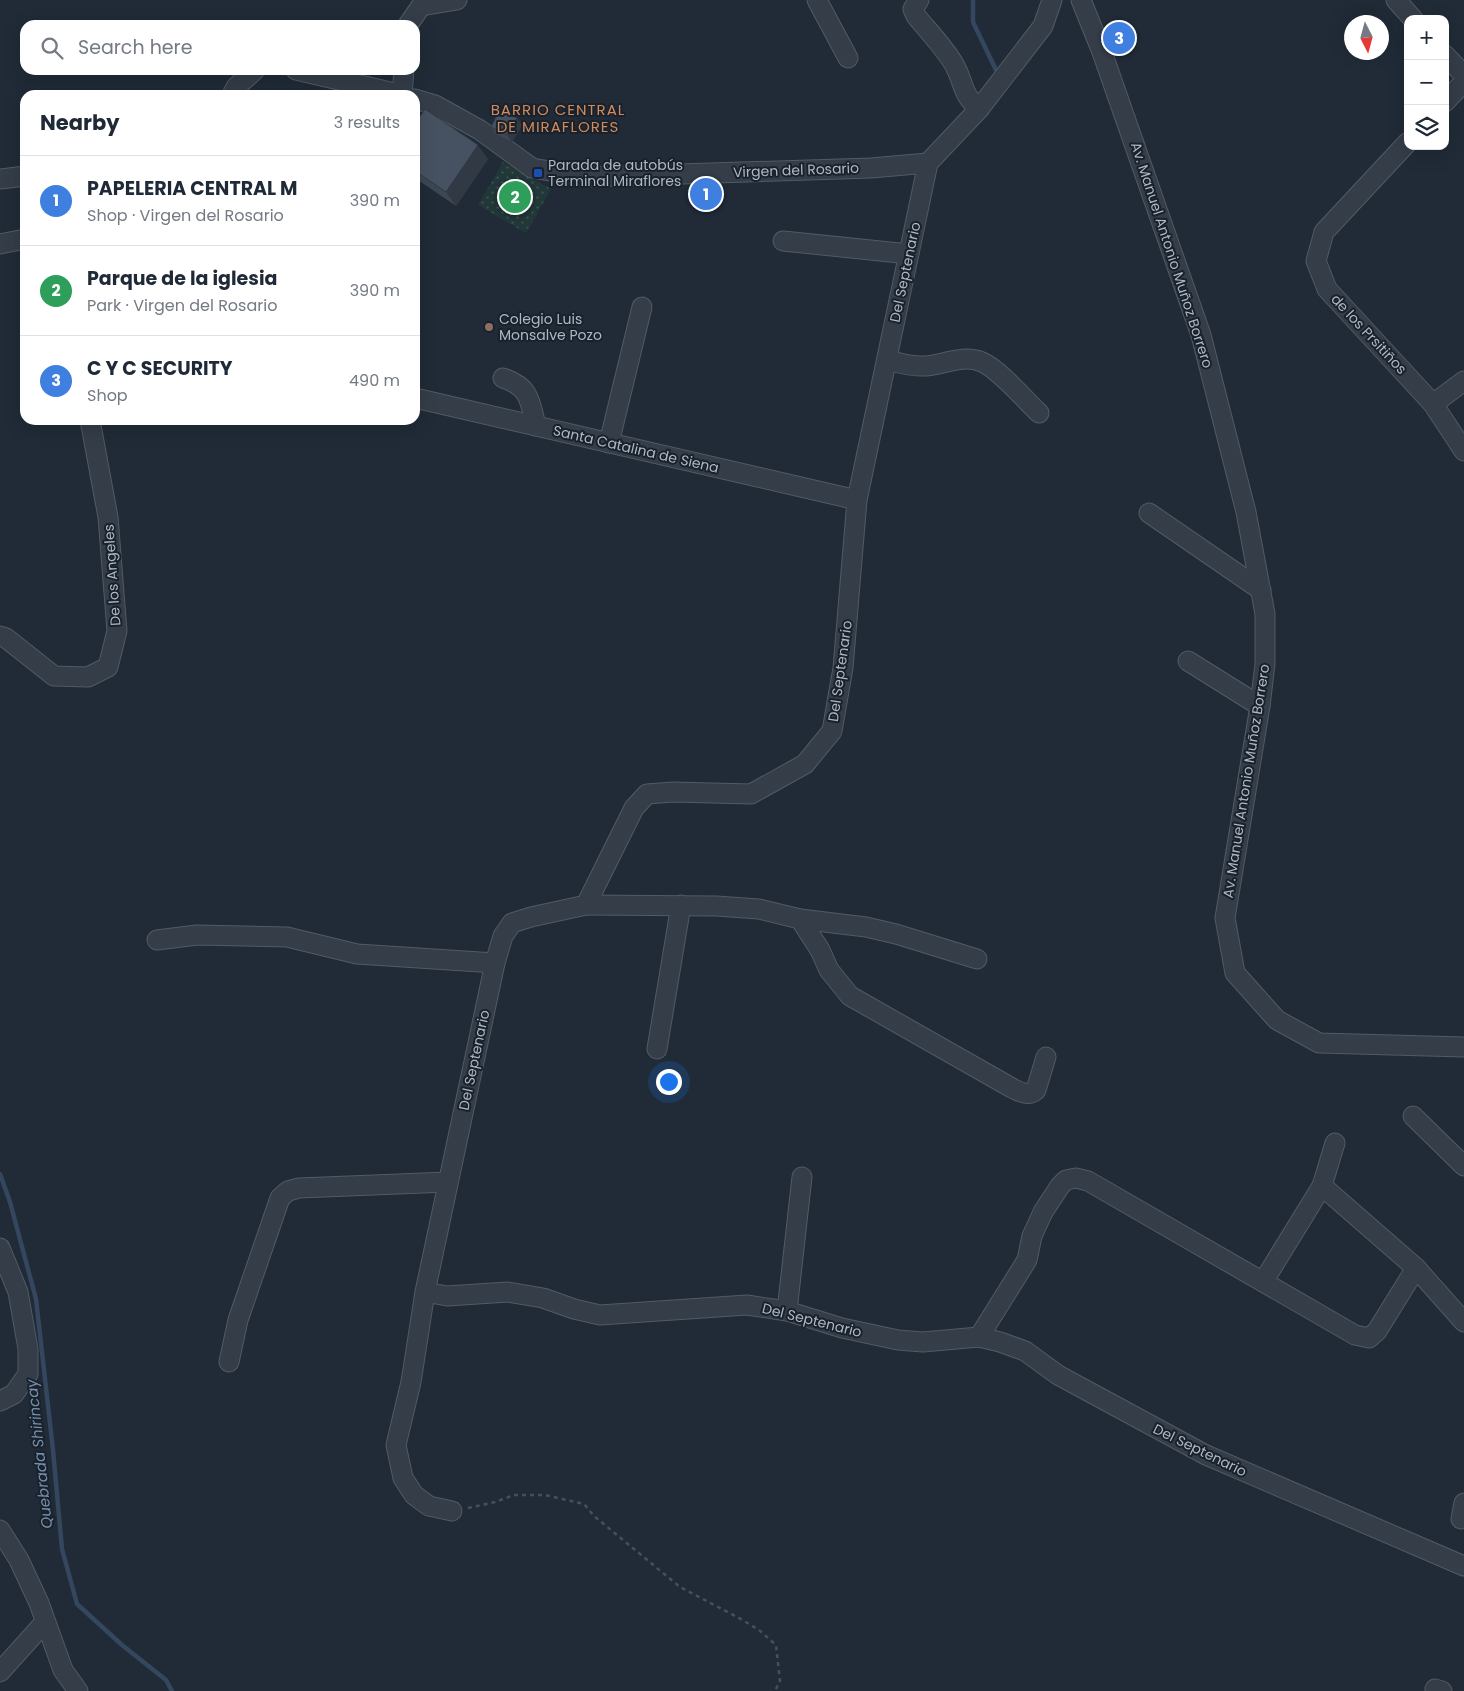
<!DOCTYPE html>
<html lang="en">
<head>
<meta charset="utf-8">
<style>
  body { margin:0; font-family:Poppins,sans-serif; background:#f2f2f3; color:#1f2937 }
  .controls { position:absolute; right:15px; top:15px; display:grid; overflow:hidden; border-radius:10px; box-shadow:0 5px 20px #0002 }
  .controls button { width:45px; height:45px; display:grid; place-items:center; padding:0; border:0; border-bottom:1px solid #e0e1e3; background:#fff; color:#1f2937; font:25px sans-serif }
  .compass { position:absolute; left:1344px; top:15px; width:45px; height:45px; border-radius:50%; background:#fff; box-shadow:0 5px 20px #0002; rotate:174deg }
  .you { position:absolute; left:668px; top:1081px; width:18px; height:18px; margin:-12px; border:4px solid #fff; border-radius:50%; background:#1a73e8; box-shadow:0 0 0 8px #1a73e833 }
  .badge { display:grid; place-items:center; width:32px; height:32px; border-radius:50%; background:#b45309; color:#fff; font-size:16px; font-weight:700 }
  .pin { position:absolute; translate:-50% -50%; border:2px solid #fff; box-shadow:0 1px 5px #0006 }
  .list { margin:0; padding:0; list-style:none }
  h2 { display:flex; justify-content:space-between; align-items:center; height:65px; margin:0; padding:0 20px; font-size:21px }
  h2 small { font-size:16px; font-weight:400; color:#747a83 }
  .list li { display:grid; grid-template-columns:32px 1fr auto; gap:15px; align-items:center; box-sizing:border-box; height:90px; padding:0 20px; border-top:1px solid #e0e1e3 }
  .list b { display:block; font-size:19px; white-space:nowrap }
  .list p { margin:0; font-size:16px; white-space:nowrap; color:#747a83 }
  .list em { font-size:16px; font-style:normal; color:#747a83 }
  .icon { flex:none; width:28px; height:28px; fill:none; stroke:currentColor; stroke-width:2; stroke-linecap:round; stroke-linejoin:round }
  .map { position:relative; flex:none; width:1464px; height:1691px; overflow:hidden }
  .search { position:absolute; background:#fff; box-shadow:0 5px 20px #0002; left:20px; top:20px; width:400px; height:55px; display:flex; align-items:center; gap:12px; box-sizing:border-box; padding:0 18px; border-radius:15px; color:#747a83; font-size:19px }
  .panel { position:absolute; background:#fff; box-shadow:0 5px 20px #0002; left:20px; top:90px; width:400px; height:335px; border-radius:15px }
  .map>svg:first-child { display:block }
  .green { fill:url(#green-dots) }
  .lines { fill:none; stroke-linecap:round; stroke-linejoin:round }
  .stream { stroke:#34475e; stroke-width:4.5 }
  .minor-casing { stroke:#515b65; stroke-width:21 }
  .path { stroke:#405456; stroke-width:2.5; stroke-dasharray:4 4; stroke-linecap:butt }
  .minor { stroke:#343d48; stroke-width:19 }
  .wall { fill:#3c4753 }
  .shaded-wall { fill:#313944 }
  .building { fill:#465261; stroke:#313944 }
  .transit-dot { fill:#1a4fb4; stroke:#19222c; stroke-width:2 }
  .education-dot { fill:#8d6e63; stroke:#19222c; stroke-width:2 }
  .labels { text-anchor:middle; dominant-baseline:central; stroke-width:4; stroke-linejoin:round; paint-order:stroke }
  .poi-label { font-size:14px; fill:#aeb8c4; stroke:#19222c; text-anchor:start }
  .street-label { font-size:14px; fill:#aeb8c4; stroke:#19222c }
  .neighbourhood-label { font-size:15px; letter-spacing:1px; fill:#d18a5c; stroke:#19222c }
  .water-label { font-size:15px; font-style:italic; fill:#768fac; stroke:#19222c }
</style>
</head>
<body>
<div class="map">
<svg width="1464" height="1691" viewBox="0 0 1464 1691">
  <defs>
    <pattern id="green-dots" width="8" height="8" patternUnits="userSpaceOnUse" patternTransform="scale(1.25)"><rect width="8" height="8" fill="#223738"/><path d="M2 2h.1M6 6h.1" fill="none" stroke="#405253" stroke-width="1.8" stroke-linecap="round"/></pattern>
  </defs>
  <rect width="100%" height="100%" fill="#202b37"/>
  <polygon class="green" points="503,162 551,189 526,233 478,205"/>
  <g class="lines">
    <g class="stream">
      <polyline points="973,0 973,22 996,70"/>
      <polyline points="0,1174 10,1202 36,1299 53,1450 62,1549 77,1604 122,1645 166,1680 172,1691"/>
    </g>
    <g class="minor-casing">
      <g id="minor">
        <polyline points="817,0 848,58"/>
        <path d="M919,0L913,9L916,16C929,32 945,48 955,66C965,85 961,93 979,109"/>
        <polyline points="1052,0 1043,26 979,109 928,163 857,500 843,668 832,731 805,764 751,794 673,792 647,794 634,808 586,905 531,917 512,923 503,936 495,963 425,1292 447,1296 508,1292 543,1298 574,1309 600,1315 747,1305 787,1311 842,1328 898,1340 923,1342 979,1337 1000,1342 1025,1351 1058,1375 1206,1455 1464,1566"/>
        <polyline points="1081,0 1102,52 1201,335 1246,512 1265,614 1265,664 1260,706 1225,918 1235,973 1277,1020 1319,1043 1464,1047"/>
        <polyline points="1396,0 1413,19"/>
        <polyline points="408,25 421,6 457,0"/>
        <polyline points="1445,55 1464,75"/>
        <polyline points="296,70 403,95"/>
        <polyline points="232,95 236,87 255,70"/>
        <polyline points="402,95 404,70"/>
        <polyline points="415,99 435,105 480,130 532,168 586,177 871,168 928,163"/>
        <polyline points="1445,102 1464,82"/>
        <polyline points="1408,142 1324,232 1316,261 1327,289 1433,404 1464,451"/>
        <polyline points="0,179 25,176"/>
        <polyline points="783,241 909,254"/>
        <polyline points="0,244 25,239"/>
        <path d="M887,360C899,363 912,367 925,366C943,365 963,354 982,362C1000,370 1024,399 1039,413"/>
        <path d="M503,378C530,387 530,401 536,426"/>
        <polyline points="415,398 857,500"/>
        <polyline points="1433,404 1464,381"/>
        <polyline points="609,443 642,307"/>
        <polyline points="1149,513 1261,590"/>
        <polyline points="0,636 6,638 54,676 88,677 108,667 117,631 108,517 90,420"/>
        <polyline points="1188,661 1260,706"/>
        <path d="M586,905L716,906L759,909L800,919L820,950L829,970L850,996L1012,1088C1021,1092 1028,1097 1036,1090L1046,1057"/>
        <polyline points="800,919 866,927 896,934 977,959"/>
        <polyline points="157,940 197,935 287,937 357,954 495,963"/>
        <polyline points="657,1049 681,905"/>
        <polyline points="1413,1116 1464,1166"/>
        <polyline points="1335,1143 1322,1186 1416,1268 1464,1322"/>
        <polyline points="0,1248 18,1292 28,1349 28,1374 14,1394 0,1401"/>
        <polyline points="1263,1282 1322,1186"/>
        <polyline points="425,1292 411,1382 396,1445 403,1478 414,1495 429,1506 452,1511"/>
        <polyline points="787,1311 802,1177"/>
        <polyline points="979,1337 1027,1260 1032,1236 1043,1212 1060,1186 1066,1180 1076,1178 1088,1181 1355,1335 1369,1338 1377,1331 1416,1268"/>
        <polyline points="229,1362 238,1320 280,1198 288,1191 299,1188 448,1182"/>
        <polyline points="1461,1519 1464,1503"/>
        <polyline points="0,1530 19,1560 39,1603 63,1670 78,1691"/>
        <polyline points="0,1672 45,1622"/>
        <polyline points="1435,1689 1442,1691"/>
      </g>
    </g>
    <polyline class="path" points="468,1508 495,1502 514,1495 545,1495 584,1504 594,1516 680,1587 739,1618 759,1630 776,1645 780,1681 775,1691"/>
    <use href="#minor" class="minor"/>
  </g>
  <g class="wall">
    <polygon points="517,118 522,125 512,142 495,134 491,127"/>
    <polygon points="415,124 488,159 456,206 415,178"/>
  </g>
  <g class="shaded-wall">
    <polygon points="517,118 522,125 512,142 507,135"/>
    <polygon points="478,145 488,159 456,206 446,192"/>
  </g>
  <g class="building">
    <polygon points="425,109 478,145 446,192 415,171 415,124"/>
    <polygon points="500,109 517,118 507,135 491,127"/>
  </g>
  <rect class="transit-dot" x="533" y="168" width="10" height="10" rx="2.5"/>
  <circle class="education-dot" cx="489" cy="327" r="5"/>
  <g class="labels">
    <g class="poi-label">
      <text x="548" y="165">Parada de autobús<tspan x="548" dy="16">Terminal Miraflores</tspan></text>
      <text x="499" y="319">Colegio Luis<tspan x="499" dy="16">Monsalve Pozo</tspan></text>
    </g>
    <g class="street-label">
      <text transform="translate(796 170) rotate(-2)">Virgen del Rosario</text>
      <text transform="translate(1172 255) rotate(72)">Av. Manuel Antonio Muñoz Borrero</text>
      <text transform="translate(905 272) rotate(-78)">Del Septenario</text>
      <text transform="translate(1369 334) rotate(47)">de los Prsitiños</text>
      <text transform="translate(636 449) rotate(13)">Santa Catalina de Siena</text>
      <text transform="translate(112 575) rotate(-94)">De los Angeles</text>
      <text transform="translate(840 671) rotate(-82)">Del Septenario</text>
      <text transform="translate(1246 781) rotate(-81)">Av. Manuel Antonio Muñoz Borrero</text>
      <text transform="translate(474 1060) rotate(-78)">Del Septenario</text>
      <text transform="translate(812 1320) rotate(14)">Del Septenario</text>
      <text transform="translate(1200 1450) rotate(26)">Del Septenario</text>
    </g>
    <g class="neighbourhood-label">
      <text x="558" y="109">BARRIO CENTRAL<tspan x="558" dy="17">DE MIRAFLORES</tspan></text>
    </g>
    <g class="water-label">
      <text transform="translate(39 1454) rotate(-96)">Quebrada Shirincay</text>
    </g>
  </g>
</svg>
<div class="controls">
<button>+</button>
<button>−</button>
<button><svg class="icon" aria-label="layers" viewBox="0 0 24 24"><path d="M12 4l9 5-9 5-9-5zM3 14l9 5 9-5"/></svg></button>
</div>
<svg class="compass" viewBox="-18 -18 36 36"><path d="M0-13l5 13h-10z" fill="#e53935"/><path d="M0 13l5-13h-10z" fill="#747a83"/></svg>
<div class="you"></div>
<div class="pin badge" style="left:706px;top:194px;background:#3f7fe0">1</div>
<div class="pin badge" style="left:515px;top:197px;background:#2e9e5b">2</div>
<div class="pin badge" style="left:1119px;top:38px;background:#3f7fe0">3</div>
<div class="search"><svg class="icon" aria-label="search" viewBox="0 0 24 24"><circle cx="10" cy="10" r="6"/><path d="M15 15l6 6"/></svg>Search here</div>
<section class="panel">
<h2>Nearby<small>3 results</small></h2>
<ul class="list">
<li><span class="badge" style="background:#3f7fe0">1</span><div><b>PAPELERIA CENTRAL M</b><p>Shop · Virgen del Rosario</p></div><em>390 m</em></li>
<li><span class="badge" style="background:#2e9e5b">2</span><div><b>Parque de la iglesia</b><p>Park · Virgen del Rosario</p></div><em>390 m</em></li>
<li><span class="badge" style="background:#3f7fe0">3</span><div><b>C Y C SECURITY</b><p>Shop</p></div><em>490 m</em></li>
</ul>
</section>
</div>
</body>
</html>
